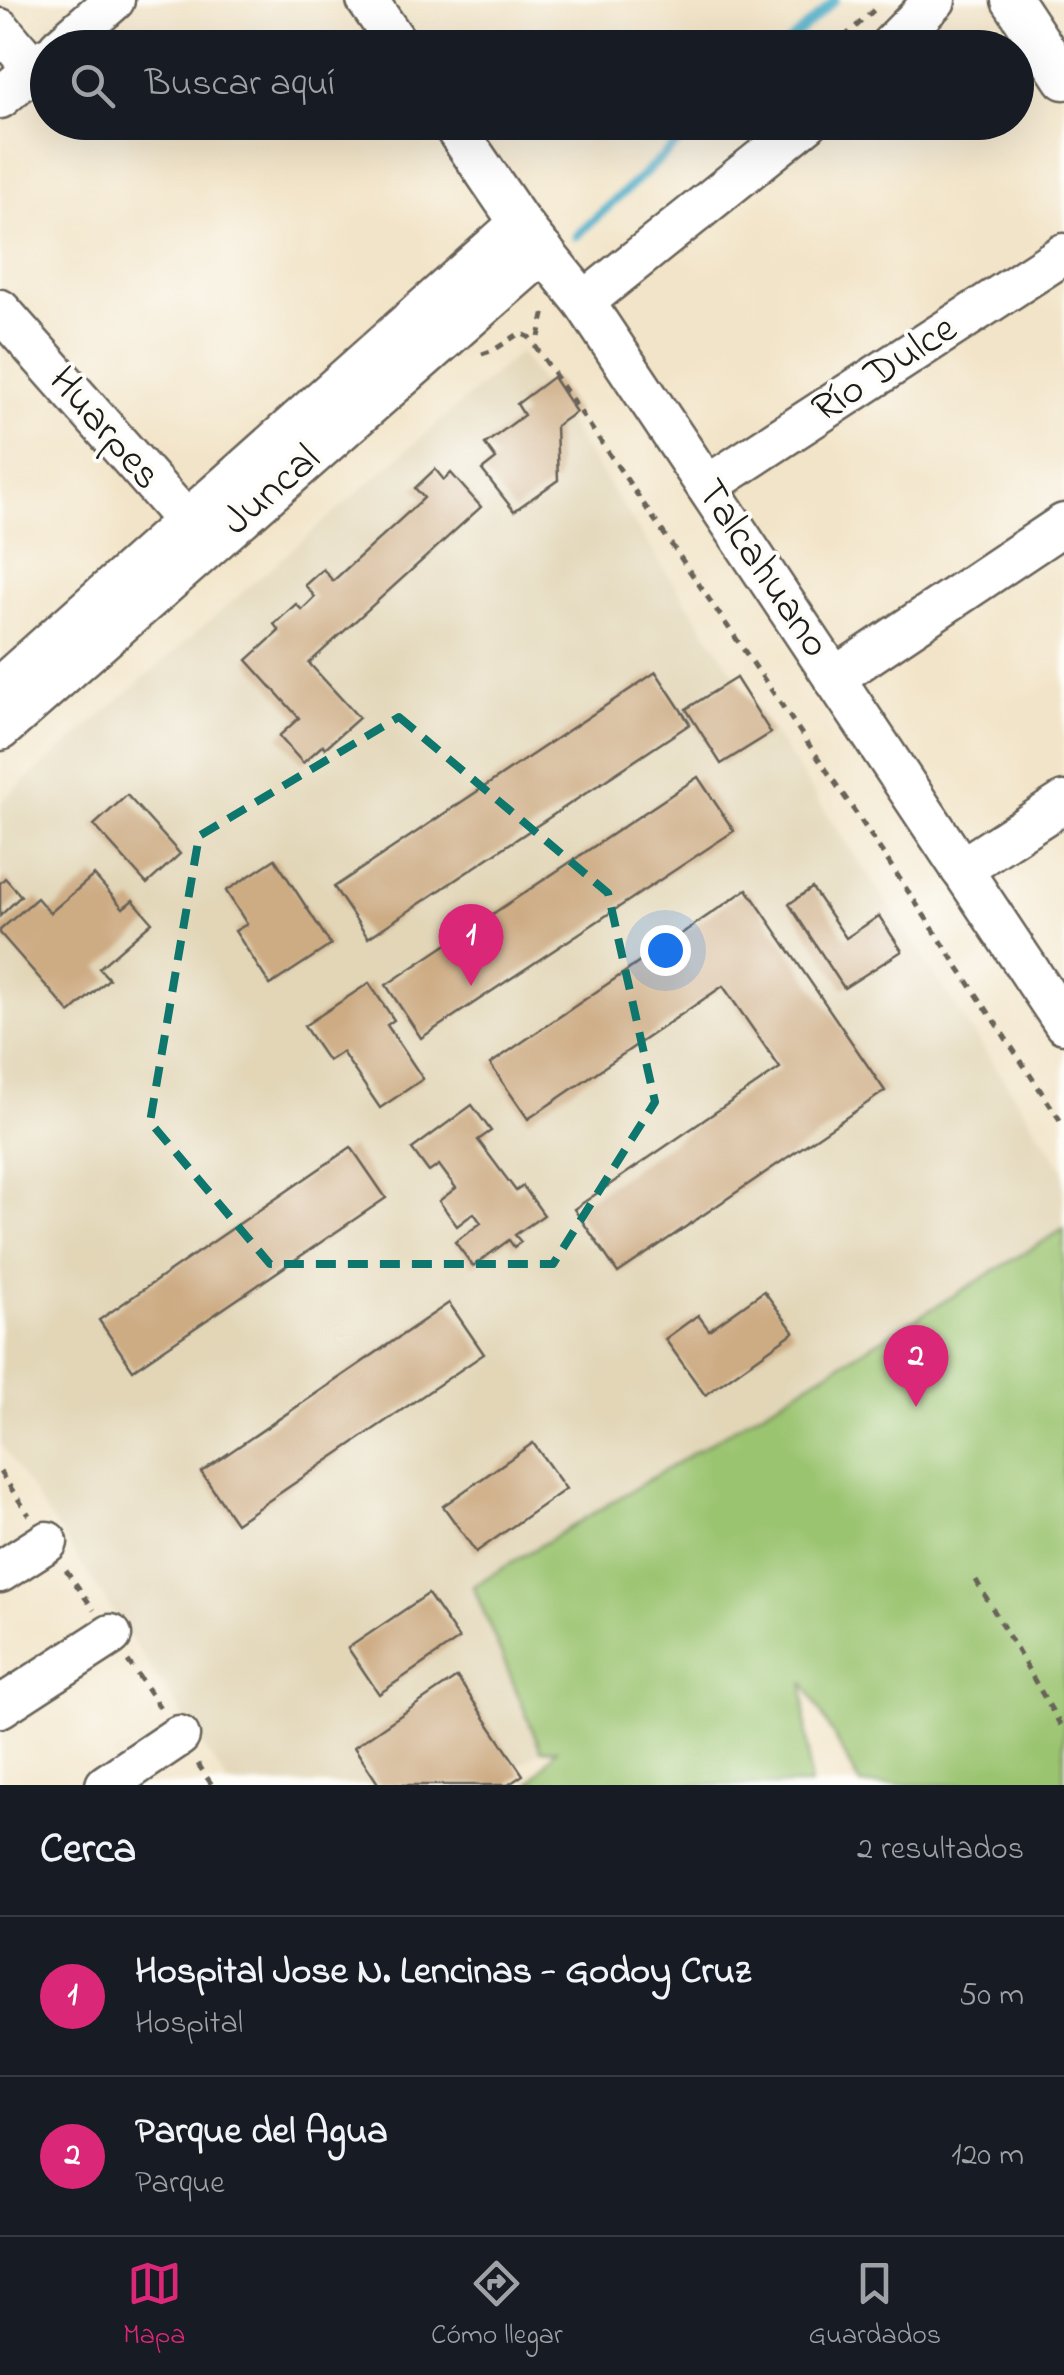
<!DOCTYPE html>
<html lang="es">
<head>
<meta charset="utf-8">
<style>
  body { margin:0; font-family:"Indie Flower",sans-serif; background:#20242c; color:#f1f3f6 }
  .you { position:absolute; left:665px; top:950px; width:35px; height:35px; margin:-25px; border:8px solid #fff; border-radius:50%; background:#1a73e8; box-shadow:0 0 0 15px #1a73e833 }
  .badge { display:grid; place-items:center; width:65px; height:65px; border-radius:50%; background:#db2777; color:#fff; font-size:32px; font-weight:700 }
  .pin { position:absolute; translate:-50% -82px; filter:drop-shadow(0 2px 5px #0008) }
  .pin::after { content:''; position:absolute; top:52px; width:35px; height:30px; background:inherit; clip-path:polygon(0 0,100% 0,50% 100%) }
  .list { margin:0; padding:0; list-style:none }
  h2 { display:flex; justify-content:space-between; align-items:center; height:130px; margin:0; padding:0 40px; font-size:42px }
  h2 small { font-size:32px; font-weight:400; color:#9ea1a6 }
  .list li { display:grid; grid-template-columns:65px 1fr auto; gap:30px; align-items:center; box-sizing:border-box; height:160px; padding:0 40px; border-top:2px solid #363941 }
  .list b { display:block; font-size:38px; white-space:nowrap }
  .list p { margin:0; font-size:32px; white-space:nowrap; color:#9ea1a6 }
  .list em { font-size:32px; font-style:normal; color:#9ea1a6 }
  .icon { flex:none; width:55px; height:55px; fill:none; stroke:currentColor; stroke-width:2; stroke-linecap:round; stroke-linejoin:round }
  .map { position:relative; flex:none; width:1064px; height:1785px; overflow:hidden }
  .search { position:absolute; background:#171b24; box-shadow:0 10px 40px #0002; left:30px; right:30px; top:30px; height:110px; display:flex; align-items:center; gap:25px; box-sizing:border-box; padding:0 35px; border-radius:55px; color:#9ea1a6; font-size:38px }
  .sheet { height:450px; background:#171b24 }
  nav { display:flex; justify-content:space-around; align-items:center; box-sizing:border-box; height:140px; border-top:2px solid #363941; background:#171b24; font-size:28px; color:#9ea1a6 }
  nav a { display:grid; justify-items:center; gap:5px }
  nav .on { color:#db2777 }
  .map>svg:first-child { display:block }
  .built { fill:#e2d6b7 }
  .green { fill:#9bc471; stroke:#5c7046; stroke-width:2.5 }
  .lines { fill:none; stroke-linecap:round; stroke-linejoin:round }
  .stream { stroke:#46abc6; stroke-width:9 }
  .building { fill:#cdac84 }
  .minor-casing { stroke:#676258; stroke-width:45 }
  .path { stroke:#676258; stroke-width:5; stroke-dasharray:8 8; stroke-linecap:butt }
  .minor { stroke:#fff; stroke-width:40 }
  .marked { fill:none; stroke:#0f766e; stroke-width:8; stroke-dasharray:20 12; stroke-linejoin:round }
  .labels { text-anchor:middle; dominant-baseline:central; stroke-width:8; stroke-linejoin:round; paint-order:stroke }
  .street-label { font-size:42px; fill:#1c1c1c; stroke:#fdfcf7 }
</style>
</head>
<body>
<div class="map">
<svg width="1064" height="1785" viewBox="0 0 1064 1785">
  <rect width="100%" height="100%" fill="#fdfcf7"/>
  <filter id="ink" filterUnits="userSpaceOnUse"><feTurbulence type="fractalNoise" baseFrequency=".01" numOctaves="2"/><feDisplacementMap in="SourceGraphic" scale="20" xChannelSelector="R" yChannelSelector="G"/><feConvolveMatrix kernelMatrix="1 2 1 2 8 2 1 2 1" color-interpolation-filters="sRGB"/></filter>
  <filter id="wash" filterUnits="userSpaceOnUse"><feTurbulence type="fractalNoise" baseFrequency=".0048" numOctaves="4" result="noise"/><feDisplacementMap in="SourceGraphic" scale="40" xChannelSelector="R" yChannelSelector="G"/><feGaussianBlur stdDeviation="2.25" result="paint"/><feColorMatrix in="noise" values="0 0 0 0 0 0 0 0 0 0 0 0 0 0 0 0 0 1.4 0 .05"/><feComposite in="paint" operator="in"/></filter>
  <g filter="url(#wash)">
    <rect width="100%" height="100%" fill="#f2e4c8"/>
    <polygon class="built" points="520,352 1064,1170 1064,1229 473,1585 541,1750 491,1785 229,1785 0,1443 0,803"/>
    <polygon class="green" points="1064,1229 1064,1785 861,1785 803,1681 810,1785 529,1785 557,1749 541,1750 473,1586"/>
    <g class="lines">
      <g class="stream">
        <polyline points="783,48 835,0"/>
        <polyline points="576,236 701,122"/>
      </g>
    </g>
    <g id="blocks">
      <g class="building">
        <polygon points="553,377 576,412 556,426 558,480 514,511 482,470 496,459 485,444 524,415 517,404"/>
        <polygon points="435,469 444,480 451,473 481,507 309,663 359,718 325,748 323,745 303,763 279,736 299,718 247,660 279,631 274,624 296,604 302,610 315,597 305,585 323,569 333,581 424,498 415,488"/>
        <polygon points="656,672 690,724 368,938 334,887"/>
        <polygon points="736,678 771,733 721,764 686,709"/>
        <polygon points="698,777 734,831 421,1038 386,985"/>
        <polygon points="127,795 180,854 147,884 94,825"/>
        <polygon points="275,859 331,945 270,985 235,931 247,924 226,891"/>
        <polygon points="94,875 123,908 133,900 152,922 99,968 109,979 70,1013 0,933 0,930 37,898 50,913"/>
        <polygon points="5,878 21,896 0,916 0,883"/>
        <polygon points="812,888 846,938 879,916 902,951 844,988 789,904"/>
        <polygon points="747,889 885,1091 618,1273 574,1209 780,1068 723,986 528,1119 490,1064"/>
        <polygon points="369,983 394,1020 387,1025 423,1079 380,1108 342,1052 328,1061 304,1026"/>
        <polygon points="472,1105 491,1131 478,1140 516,1191 523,1186 544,1215 515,1235 521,1242 514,1247 509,1240 473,1266 455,1242 481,1223 474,1213 457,1226 439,1201 456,1188 439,1165 429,1172 412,1149"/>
        <polygon points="351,1147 386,1198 133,1370 99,1320"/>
        <polygon points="764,1291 794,1332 705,1395 665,1339 698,1315 709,1330"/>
        <polygon points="449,1303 484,1354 236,1523 201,1472"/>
        <polygon points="533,1443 566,1489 476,1552 443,1506"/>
        <polygon points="428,1594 459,1639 379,1694 348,1648"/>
        <polygon points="457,1677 523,1775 508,1785 379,1785 354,1747"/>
      </g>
    </g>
  </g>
  <g filter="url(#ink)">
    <use href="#blocks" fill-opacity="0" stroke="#676258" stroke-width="2.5"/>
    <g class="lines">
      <g class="minor-casing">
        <g id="minor">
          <polyline points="367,0 400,48"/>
          <polyline points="1012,0 1064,79"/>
          <polyline points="0,29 34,69"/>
          <polyline points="59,48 114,0"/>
          <polyline points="888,48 935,0"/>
          <polyline points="0,98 48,57"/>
          <polyline points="451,122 520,223 584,302 1064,1023"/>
          <polyline points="584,302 808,122"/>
          <polyline points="0,310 203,540"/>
          <polyline points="707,486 1064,254"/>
          <polyline points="834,678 1064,524"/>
          <polyline points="0,687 520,223"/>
          <polyline points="0,730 544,252"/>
          <polyline points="961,869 1064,802"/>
          <polyline points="0,1572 47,1542"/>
          <polyline points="0,1707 111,1635"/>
          <polyline points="106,1785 179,1736"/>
        </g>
      </g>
      <g class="path">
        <polyline points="832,48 874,10"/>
        <polyline points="726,140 747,122"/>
        <polyline points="539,337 546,306"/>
        <polyline points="482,354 494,350 520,333 529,337 862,822 1064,1126"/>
        <polyline points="0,1472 29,1515"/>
        <polyline points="66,1570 94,1610"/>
        <polyline points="976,1580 1064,1731"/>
        <polyline points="128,1661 161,1709"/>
        <polyline points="198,1764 212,1785"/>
      </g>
      <use href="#minor" class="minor"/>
    </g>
  </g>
  <path class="marked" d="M399,717L608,893L655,1102L553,1264H270L150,1122L199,836Z"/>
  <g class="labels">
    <g class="street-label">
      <text transform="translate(885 370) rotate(-33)">Río Dulce</text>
      <text transform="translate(104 429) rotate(49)">Huarpes</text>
      <text transform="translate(272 491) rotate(-41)">Juncal</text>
      <text transform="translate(762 569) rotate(56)">Talcahuano</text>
    </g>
  </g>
</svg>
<div class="you"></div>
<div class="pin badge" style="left:471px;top:986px">1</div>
<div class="pin badge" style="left:916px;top:1407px">2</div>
<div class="search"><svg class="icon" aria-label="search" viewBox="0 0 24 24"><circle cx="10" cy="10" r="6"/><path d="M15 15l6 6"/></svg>Buscar aquí</div>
</div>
<section class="sheet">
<h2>Cerca<small>2 resultados</small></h2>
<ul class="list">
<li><span class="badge">1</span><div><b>Hospital Jose N. Lencinas - Godoy Cruz</b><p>Hospital</p></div><em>50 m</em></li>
<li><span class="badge">2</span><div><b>Parque del Agua</b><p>Parque</p></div><em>120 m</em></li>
</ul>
</section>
<nav>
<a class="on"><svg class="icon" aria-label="map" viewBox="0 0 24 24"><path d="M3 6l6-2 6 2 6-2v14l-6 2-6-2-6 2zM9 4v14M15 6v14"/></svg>Mapa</a>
<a><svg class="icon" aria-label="directions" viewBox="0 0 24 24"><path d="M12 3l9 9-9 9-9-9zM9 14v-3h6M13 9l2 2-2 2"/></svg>Cómo llegar</a>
<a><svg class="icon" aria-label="saved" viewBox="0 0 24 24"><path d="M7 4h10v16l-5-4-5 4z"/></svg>Guardados</a>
</nav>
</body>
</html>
